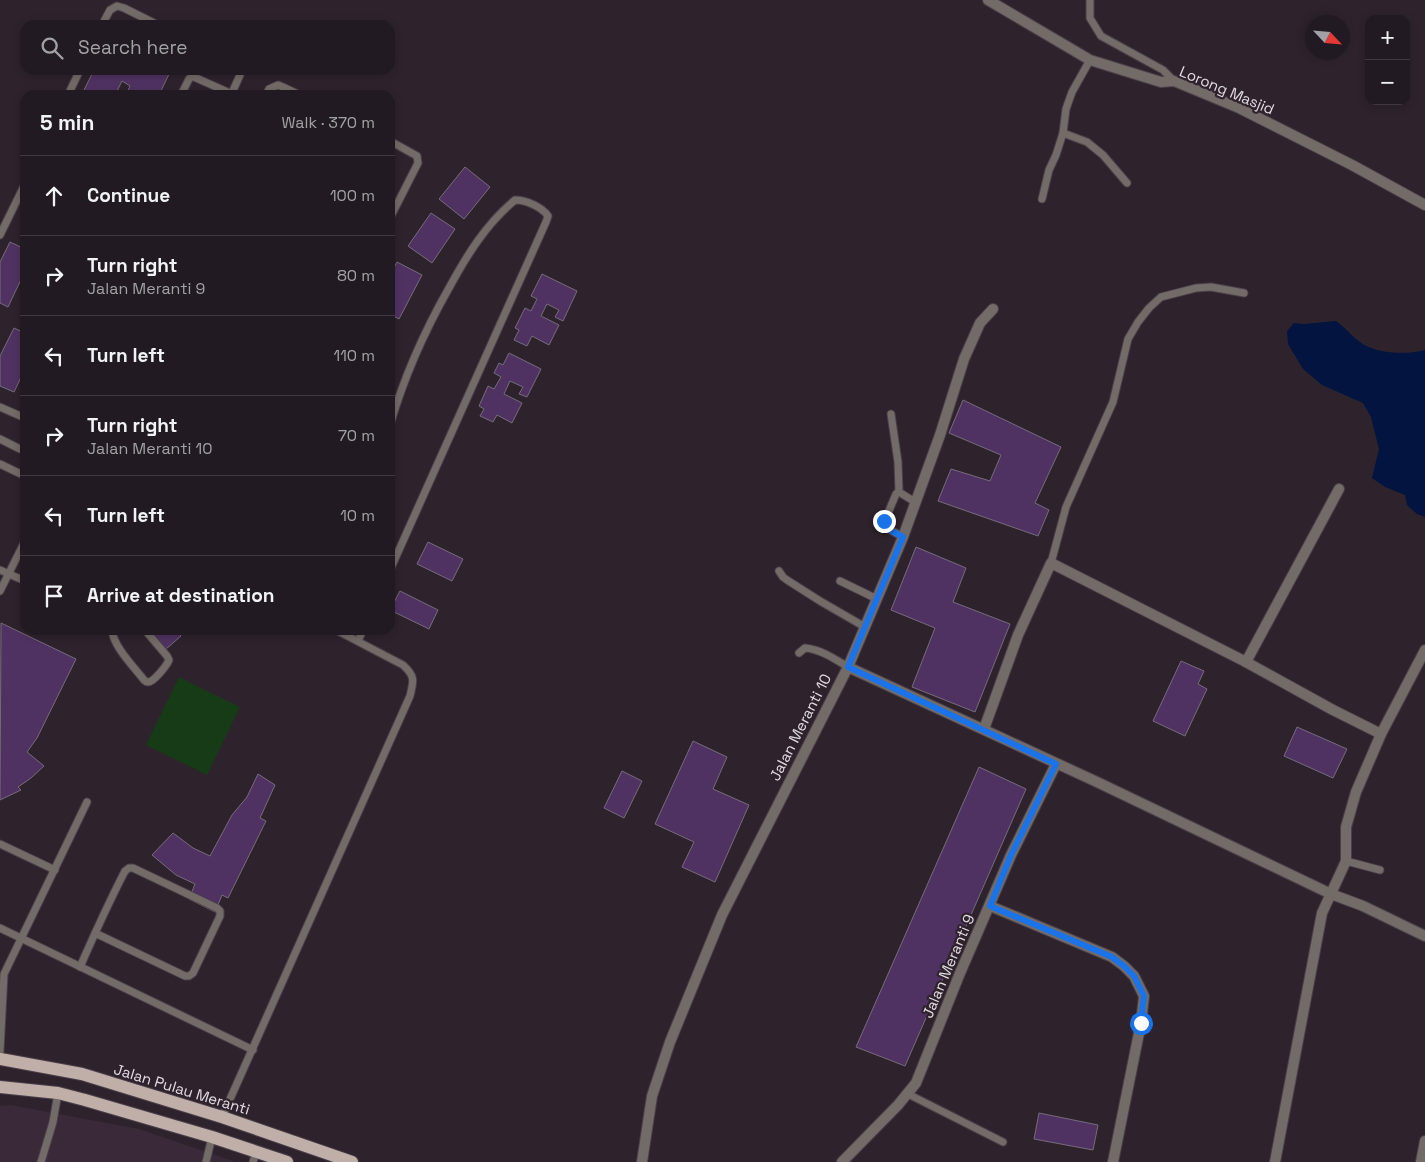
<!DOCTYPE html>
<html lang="en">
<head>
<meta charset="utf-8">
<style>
  body { margin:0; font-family:"Space Grotesk",sans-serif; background:#2a232a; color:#f1f3f6 }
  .controls { position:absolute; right:15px; top:15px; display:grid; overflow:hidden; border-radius:10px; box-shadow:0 2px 8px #0003 }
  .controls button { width:45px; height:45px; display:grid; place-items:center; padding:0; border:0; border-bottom:1px solid #3f3840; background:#221a22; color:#f1f3f6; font:25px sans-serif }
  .compass { position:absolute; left:1305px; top:15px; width:45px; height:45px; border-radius:50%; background:#221a22; box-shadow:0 2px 8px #0003; rotate:116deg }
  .stop { position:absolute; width:15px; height:15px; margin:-11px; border:4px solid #1a73e8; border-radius:50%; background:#fff }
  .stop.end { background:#1a73e8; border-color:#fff; box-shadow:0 1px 5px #0008 }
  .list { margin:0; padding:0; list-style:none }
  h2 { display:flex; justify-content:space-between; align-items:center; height:65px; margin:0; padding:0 20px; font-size:21px }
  h2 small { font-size:16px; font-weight:400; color:#a2a1a5 }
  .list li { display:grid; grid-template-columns:32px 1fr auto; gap:15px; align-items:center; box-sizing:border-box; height:80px; padding:0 20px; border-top:1px solid #3f3840 }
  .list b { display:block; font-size:19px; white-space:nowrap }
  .list p { margin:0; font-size:16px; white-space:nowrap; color:#a2a1a5 }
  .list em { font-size:16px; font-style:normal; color:#a2a1a5 }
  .icon { flex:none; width:28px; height:28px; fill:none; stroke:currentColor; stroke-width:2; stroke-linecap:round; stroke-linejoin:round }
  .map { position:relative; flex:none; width:1425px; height:1162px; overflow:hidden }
  .search { position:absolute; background:#221a22; box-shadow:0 2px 8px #0003; left:20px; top:20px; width:375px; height:55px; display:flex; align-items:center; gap:12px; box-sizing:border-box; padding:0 18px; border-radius:15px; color:#a2a1a5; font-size:19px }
  .panel { position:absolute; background:#221a22; box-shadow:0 2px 8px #0003; left:20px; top:90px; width:375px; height:545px; border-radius:15px }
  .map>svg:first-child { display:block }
  .built { fill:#392939 }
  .green { fill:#173b17 }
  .water { fill:#02143f }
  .building { fill:#503262; stroke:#756c7b }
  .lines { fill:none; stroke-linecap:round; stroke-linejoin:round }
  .service-casing { stroke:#4b404a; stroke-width:9 }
  .minor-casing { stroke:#4b404a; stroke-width:12 }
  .primary-casing { stroke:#4b404a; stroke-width:14 }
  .service { stroke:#736b68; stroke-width:7 }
  .minor { stroke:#736b68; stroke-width:10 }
  .primary { stroke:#c0afa9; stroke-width:12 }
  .route { stroke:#1a73e8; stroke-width:6 }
  .labels { text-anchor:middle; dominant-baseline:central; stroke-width:4.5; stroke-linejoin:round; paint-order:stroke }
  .street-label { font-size:15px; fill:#e2dbe2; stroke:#2e232d }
</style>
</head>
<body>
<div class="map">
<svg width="1425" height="1162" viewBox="0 0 1425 1162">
  <rect width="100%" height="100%" fill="#2e232d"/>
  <polygon class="built" points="11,1105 139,1129 236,1162 0,1162 0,1106"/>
  <polygon class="green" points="179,677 240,707 207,775 146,745"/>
  <path class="water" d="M1336,321C1345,327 1351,336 1360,342C1375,354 1407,355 1425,350V517L1417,514L1407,505L1405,495L1385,487L1372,478L1379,449L1371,417L1363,403L1322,385L1303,369L1288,344L1287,331L1294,323L1304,324Z"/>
  <g class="building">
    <polygon points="94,70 171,70 159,95 126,95 130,86 122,81 115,95 95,95 84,90"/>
    <polygon points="465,167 490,187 464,219 439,199"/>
    <polygon points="431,213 455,229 432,263 408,246"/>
    <polygon points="10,242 25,249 25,271 8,307 0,303 0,262"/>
    <polygon points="397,262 422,275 399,319 390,314 390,275"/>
    <polygon points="542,274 577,291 563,321 555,317 559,310 547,304 541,316 559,325 549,345 532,336 527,346 514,340 519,330 515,328 525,308 531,311 537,299 531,296"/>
    <polygon points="14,328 25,333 25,369 14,392 0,386 0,356"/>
    <polygon points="509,353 541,369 527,397 519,394 523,387 510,381 504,394 522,403 512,423 497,415 493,422 480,416 484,409 479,406 488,386 494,389 501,377 494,373 499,363 503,365"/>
    <polygon points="963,400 1061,447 1035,503 1049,510 1038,536 938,501 951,469 990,481 1001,455 949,433"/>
    <polygon points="428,542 463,559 452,581 417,564"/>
    <polygon points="916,547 966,568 953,602 1010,624 975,712 912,687 935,628 891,610"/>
    <polygon points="400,591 438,610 429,629 390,610"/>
    <polygon points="1,623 76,659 37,738 27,752 44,766 31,778 18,787 21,790 0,800"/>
    <polygon points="149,630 176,630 181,636 166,649"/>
    <polygon points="1181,661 1204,671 1198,684 1207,689 1185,736 1153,721"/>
    <polygon points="1297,727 1347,749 1333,778 1284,756"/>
    <polygon points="693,741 727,757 713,789 749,805 715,882 682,867 694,842 655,824"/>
    <polygon points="979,767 1026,789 905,1066 856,1047"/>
    <polygon points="622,771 642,781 624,818 604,808"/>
    <polygon points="258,774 275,785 260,818 266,821 228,898 222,895 215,912 189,899 195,884 176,875 152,855 173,833 193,848 210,856 232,815 247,797"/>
    <polygon points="1039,1113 1098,1125 1093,1150 1034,1139"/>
  </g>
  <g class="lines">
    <g class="service-casing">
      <g id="service">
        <polyline points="1090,0 1090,18 1101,36 1163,70 1174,81"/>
        <polyline points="102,25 110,10 117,6 124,8 158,25"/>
        <polyline points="68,95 80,70"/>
        <polyline points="181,95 189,79 191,77 194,77 232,94"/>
        <polyline points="231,95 240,75 241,70"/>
        <polyline points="266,95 269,89 278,85 285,88 300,95"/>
        <polyline points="1063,133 1087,142 1103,155 1127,183"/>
        <polyline points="390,141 417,156 418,163 390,218"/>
        <polyline points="1042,199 1049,170 1056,155 1063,133 1066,109 1072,92 1090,60"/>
        <polyline points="0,235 25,184"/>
        <polyline points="0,407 25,418"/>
        <polyline points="891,414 898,462 899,492 915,502"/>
        <path d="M390,425C404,377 424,332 449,288C467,255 486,224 515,200C526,200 542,207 548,216L546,222L390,570"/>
        <polyline points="0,439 20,449 23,449 25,447"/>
        <polyline points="0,464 25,476"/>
        <polyline points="899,492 896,494 883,525 885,527 903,537"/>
        <polyline points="1051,563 1066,507 1113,402 1128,339 1138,322 1149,308 1161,297 1196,288 1211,287 1244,293"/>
        <polyline points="0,570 25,581"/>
        <polyline points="779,571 783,577 787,580 820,601 865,627"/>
        <polyline points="840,581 877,599"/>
        <polyline points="0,591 25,541"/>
        <path d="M112,630C113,646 134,667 144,680C145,681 147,682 148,682C154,682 167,665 169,660L167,656L145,630"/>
        <polyline points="358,641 363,630"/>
        <path d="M799,653L805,648C820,649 835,659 848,667"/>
        <polyline points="0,844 55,870"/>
        <polyline points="1346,861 1380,870"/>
        <polyline points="0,928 253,1050"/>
        <path d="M80,967C94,935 109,902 125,871L129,868H133L217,908L220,911V916L193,973L189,976H185L95,933"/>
        <polyline points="0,1051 4,974 87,802"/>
        <polyline points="908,1094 1003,1142"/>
        <path d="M222,1117L410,696C414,680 415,676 403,665L336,630"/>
        <polyline points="41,1162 53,1122 58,1093"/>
        <polyline points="206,1162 212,1137"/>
        <polyline points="253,1162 256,1152"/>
      </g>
    </g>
    <g class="minor-casing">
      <g id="minor">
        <polyline points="988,0 1090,60 1161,82 1174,81 1239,108 1352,165 1425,205"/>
        <polyline points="1246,662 1339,489"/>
        <polyline points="848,667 1097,782 1331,894 1363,906 1425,936"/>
        <polyline points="984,729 1018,635 1051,563 1246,662 1333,710 1381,734"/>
        <polyline points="990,906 1112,957 1124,966 1134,976 1144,996 1141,1023 1113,1162"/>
        <polyline points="642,1162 652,1096 670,1042 722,915 848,667 903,537 940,435 964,359 980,323 993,309"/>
        <polyline points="842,1162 898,1105 916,1083 960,973 1011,855 1056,764"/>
        <polyline points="1275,1162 1322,913 1346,861 1346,827 1356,792 1381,734 1425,650"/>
        <polyline points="1421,1162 1425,1141"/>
      </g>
    </g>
    <g class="primary-casing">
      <g id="primary">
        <polyline points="0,1059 82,1074 222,1117 352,1162"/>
        <polyline points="0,1087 58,1093 85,1100 212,1137 287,1162"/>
      </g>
    </g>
    <use href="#service" class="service"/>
    <use href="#minor" class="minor"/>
    <use href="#primary" class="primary"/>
  </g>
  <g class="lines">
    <polyline class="route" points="884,521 883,525 884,527 903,537 848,667 1056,764 1011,855 990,906 1112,957 1124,966 1134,976 1144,996 1141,1023"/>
  </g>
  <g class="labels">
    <g class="street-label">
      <text transform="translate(1227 90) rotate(23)">Lorong Masjid</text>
      <text transform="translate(800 727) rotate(-63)">Jalan Meranti 10</text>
      <text transform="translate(948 966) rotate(-67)">Jalan Meranti 9</text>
      <text transform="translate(182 1089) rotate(17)">Jalan Pulau Meranti</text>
    </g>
  </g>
</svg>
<div class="controls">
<button>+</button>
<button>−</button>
</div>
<svg class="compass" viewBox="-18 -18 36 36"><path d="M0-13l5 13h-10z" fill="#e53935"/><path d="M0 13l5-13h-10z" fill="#a2a1a5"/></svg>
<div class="stop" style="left:1141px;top:1023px"></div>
<div class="stop end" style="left:884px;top:521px"></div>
<div class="search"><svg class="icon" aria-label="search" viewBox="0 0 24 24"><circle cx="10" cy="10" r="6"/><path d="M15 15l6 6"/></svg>Search here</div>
<section class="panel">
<h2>5 min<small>Walk · 370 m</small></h2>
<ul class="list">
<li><svg class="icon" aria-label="ahead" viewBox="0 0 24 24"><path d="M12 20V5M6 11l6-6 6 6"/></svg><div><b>Continue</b></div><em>100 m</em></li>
<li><svg class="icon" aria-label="right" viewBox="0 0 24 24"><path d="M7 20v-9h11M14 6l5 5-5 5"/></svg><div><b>Turn right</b><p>Jalan Meranti 9</p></div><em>80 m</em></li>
<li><svg class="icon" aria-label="left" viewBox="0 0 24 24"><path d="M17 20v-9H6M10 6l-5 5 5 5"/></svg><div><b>Turn left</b></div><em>110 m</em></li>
<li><svg class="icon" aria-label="right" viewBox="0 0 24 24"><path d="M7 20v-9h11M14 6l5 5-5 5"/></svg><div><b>Turn right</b><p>Jalan Meranti 10</p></div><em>70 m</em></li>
<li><svg class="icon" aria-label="left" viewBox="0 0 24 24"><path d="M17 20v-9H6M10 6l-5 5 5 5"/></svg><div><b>Turn left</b></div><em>10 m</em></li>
<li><svg class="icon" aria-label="arrive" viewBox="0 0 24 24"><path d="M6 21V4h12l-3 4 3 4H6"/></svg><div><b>Arrive at destination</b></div></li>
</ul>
</section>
</div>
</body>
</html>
